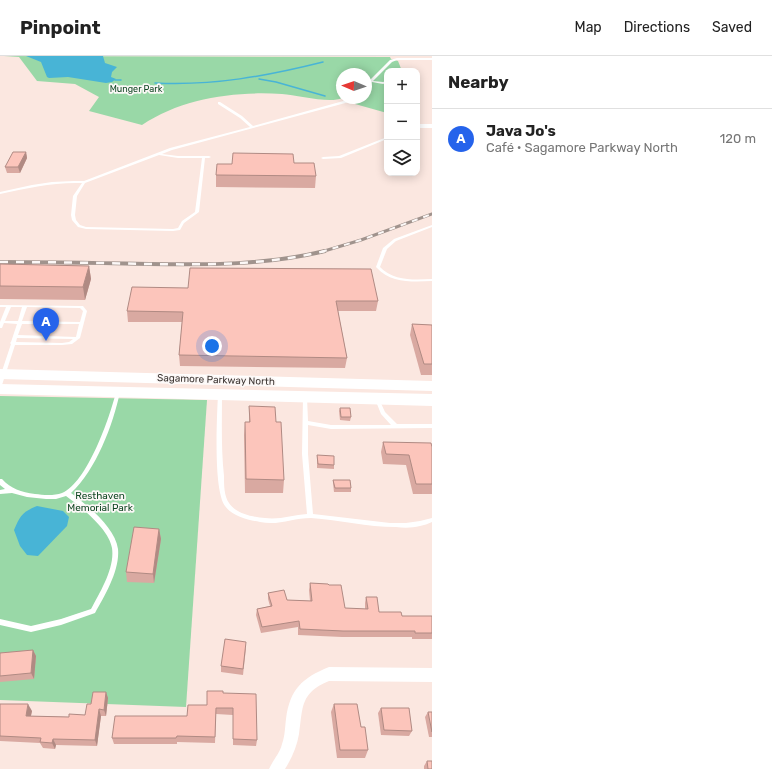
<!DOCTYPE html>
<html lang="en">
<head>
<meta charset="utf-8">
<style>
  body { margin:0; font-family:Rubik,sans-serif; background:#f6f6f6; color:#222 }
  .controls { position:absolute; right:12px; top:12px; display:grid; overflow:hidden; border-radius:8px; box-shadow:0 2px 10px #0003 }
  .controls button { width:36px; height:36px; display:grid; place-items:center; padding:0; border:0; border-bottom:1px solid #e0e0e0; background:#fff; color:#222; font:20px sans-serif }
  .compass { position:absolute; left:336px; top:12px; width:36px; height:36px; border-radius:50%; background:#fff; box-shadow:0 2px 10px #0003; rotate:272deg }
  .you { position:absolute; left:212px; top:290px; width:14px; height:14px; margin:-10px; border:3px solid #fff; border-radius:50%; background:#1a73e8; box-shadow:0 0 0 6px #1a73e833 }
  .badge { display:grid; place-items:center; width:26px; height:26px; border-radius:50%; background:#2563eb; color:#fff; font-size:13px; font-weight:700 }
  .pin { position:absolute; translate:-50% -33px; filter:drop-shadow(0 1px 2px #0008) }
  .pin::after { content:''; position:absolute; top:21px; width:14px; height:12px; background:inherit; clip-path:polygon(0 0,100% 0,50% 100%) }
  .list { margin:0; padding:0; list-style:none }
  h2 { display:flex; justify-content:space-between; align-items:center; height:52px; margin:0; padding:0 16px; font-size:17px }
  h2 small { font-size:13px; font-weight:400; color:#767676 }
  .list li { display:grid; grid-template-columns:26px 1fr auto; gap:12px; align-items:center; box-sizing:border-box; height:60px; padding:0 16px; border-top:1px solid #e0e0e0 }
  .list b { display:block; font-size:15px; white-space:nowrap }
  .list p { margin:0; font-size:13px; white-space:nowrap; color:#767676 }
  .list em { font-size:13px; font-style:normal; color:#767676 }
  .icon { flex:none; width:22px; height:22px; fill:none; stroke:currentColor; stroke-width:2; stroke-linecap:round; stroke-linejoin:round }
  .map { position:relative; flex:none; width:432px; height:713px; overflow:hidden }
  header { display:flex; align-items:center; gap:24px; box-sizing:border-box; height:56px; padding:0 20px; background:#fff; border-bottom:1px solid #e0e0e0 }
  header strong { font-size:19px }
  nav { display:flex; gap:22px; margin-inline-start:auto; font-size:14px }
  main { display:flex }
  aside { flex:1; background:#fff }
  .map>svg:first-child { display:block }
  .green { fill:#99d8a7 }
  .water { fill:#48b4d6 }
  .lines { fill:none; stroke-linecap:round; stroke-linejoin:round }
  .stream { stroke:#48b4d6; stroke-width:1.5 }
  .lane { fill:#fff; fill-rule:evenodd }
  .street { fill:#fff; fill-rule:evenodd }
  .primary { fill:#fff; fill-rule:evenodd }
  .rail-far1-casing { stroke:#a0938d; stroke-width:3 }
  .rail-casing { stroke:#a0938d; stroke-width:4 }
  .rail-far1 { stroke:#fcf8f7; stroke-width:2; stroke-dasharray:6; stroke-linecap:butt }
  .rail { stroke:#fcf8f7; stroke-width:2.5; stroke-dasharray:8; stroke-linecap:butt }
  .wall { fill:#d9a9a1 }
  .shaded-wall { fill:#b08a83 }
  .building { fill:#fcc5bb; stroke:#b08a83 }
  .labels { text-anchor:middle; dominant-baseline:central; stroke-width:3.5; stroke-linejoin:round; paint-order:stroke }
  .far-park-label { font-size:9px; fill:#104723; stroke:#fcf8f7 }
  .street-label { font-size:10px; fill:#3b3431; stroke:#fcf8f7 }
  .park-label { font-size:10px; fill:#104723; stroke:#fcf8f7 }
</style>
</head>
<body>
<header>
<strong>Pinpoint</strong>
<nav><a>Map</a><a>Directions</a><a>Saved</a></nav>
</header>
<main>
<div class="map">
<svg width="432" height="713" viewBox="0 0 432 713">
  <rect width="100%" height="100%" fill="#fbe7e0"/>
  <g class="green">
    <path d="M4,0L390,1L391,3L398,5L402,15H387V57L355,48L360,42H366V18H342V42C330,48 297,39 282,38C234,35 182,42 142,69L89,55L99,41L75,28L37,25L19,1Z"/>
    <polygon points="0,340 207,344 186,651 0,644"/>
  </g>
  <g class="water">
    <polygon points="26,0 103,0 105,7 117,11 112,16 111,21 116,23 112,26 106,27 68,21 49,22 47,21 41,6"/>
    <path d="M37,450L63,455L69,461L67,470L38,500L27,499L20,490L14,474C20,460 22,456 37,450Z"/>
  </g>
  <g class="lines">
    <g class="stream">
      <polyline points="259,23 276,26 325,40"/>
      <polyline points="115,24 121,24"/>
      <path d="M155,27C213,30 267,20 323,6"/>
    </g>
    <g class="lane">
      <polygon points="397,2 432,2 432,4 397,4 392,6 373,25 383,26 387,25 387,27 383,28 372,26 366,31 366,28 390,4"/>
      <path d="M351,42H354L349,46L172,94L162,98L178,100H209L211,101L209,102H205L199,156L184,167L180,174L173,175L86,173L78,171L72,164L71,159L73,140L82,127C54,126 27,132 0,138V136L32,129L52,126L74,125H84L170,92L250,71L240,62L218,48V46H220L242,60L253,70L347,44ZM159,99L178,102H202L195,156L182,165L178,172L173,173L86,171L80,169L76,164L75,159L77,140L85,127Z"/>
      <polygon points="387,81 387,83 341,102 323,103 321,102 323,101 339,100"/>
      <path d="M432,169V171L396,185L387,193L380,211C393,225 414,224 432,223V225C413,226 390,227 377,212L376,211L383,192L394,183Z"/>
      <path d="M0,249L81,250H83L87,255L80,282L72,288L62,289H15L2,329L0,331V321L11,288L10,287L11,286L17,268L4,267L2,272H0V266L6,251H0ZM11,251H22L18,265H5ZM27,251L80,252L83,255L80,266L22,265ZM22,268H79L76,281L18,279ZM17,282L73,283L69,286L62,287L16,286Z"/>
      <path d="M118,334L120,336C113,369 96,414 71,437C87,449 115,471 118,493C120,514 105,539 95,557L61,569L31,576L0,569V563L31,570L61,563L91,553C100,536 115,512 112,492C109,473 81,451 66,440L56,443H46L27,441L12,437L0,438V434L5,433L0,429V423H2C11,433 21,436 35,438C43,439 54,440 62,437C87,427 110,361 116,336Z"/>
      <path d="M220,336L222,338C222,365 221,393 224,420C224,429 224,440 229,447C236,458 253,461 265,462C279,464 293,459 307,458L302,398L303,341V340L305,339L307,341L308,365L331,369H391L381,358L375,343L377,341L379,343L385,356L397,368H432V372L331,373L308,369V398L313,458L390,467H406L420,465L432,462V466C428,468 424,469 420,470C412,472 404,472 396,471C367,471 340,464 311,462C293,462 278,470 260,466C248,464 232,460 225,450C213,433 217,361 218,338Z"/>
    </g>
    <g class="street">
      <rect x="417" y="68" width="15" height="4"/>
      <path d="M329,611L432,612V626L329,625C300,637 303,651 299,678C297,690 292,702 285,713H269C273,704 280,697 282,688C285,680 285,671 286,663C290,633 302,622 329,611Z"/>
    </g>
    <g class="primary">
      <polygon points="0,313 432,325 432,335 0,323"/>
      <polygon points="0,328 432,338 432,350 0,338"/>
    </g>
    <g class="rail-far1-casing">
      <polyline id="rail-far1" points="321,196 361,184 432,158"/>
    </g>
    <g class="rail-casing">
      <path id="rail" d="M0,206C50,206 100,207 149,208C208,209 268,209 325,195"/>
    </g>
    <use href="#rail-far1" class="rail-far1"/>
    <use href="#rail" class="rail"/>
  </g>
  <g class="wall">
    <polygon points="26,96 27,102 20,117 7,117 5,111"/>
    <polygon points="294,107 316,120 315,132 216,131 216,119 232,108"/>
    <polygon points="0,208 89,210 91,223 85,244 0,243"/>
    <polygon points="188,232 378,245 376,255 338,255 347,302 345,312 180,310 179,299 182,266 128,266 127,255"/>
    <polygon points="412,268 432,269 432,319 421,319 410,279"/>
    <polygon points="249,350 276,366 284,424 283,437 245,437 244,379 245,366 249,366"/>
    <polygon points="340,352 351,361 350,365 340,364 339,355"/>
    <polygon points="383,386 432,391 432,438 413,438 406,409 383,408 381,396"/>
    <polygon points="317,399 334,409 334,413 317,412"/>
    <polygon points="333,424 351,432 351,436 334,436 333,427"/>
    <polygon points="159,473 161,483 154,527 127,526 126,516"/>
    <polygon points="310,527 329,529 345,552 365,553 365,547 366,541 379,556 402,560 432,560 432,583 412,583 412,581 342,581 298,579 298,571 261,577 256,559 257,553 270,550 268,543 268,537 287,544 310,545 309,534"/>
    <polygon points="246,592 243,619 221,616 221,610"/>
    <polygon points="33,594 36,600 34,623 0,626 0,597"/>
    <polygon points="106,636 108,642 106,660 101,660 97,690 56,689 55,693 43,692 40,687 0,685 0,648 32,655 31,660 69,661 85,659 91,648"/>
    <polygon points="223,637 257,684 256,690 233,689 233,659 216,658 215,687 177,686 177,688 114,688 112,682 187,660 207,649"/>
    <polygon points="334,648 361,671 368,694 365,702 337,702 331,656"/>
    <polygon points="381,652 412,675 409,680 381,679 378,657"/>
    <polygon points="428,656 432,656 432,681 429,681 425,661"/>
    <polygon points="427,705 432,713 424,713 424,710"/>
  </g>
  <g class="shaded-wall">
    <polygon points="26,96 27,102 20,117 18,111"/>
    <polygon points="89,210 91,223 85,244 83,231"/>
    <polygon points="159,473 161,483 154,527 153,518"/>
    <polygon points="33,594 36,600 34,623 31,617"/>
    <polygon points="106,636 108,642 106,660 104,654"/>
    <polygon points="28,648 32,655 29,667 26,660"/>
    <polygon points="99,653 101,660 97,690 95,684"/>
    <polygon points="53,683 56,689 55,693 52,687"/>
  </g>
  <g class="building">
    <polygon points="13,96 26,96 18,111 5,111"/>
    <polygon points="233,97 293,98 294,107 314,107 316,120 216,119 217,108 232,108"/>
    <polygon points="0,208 89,210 83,231 0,230"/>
    <polygon points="190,212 371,213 378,245 336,245 347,302 179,299 183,256 127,255 132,231 188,232"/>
    <polygon points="412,268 432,269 432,308 424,308"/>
    <polygon points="249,350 275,351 276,366 281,366 284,424 246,423 245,366 250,366"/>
    <polygon points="340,352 350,352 351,361 341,361"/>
    <polygon points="383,386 431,387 432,391 432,428 416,428 409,399 386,398"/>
    <polygon points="317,399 334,400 334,409 318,408"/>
    <polygon points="333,424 350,424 351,432 335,432"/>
    <polygon points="134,471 159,473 153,518 126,516"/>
    <polygon points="310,527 328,528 329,529 341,529 345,552 368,553 366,541 377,541 379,556 401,556 402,560 432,560 432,577 415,577 415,575 343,575 300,573 299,565 262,571 257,553 272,550 268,537 284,534 287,544 312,545"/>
    <polygon points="225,583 246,586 243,613 221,610"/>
    <polygon points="33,594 31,617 0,620 0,597"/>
    <polygon points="207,635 223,635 223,637 256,638 257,684 233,683 233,652 216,652 215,681 177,680 176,682 112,682 115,660 187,660 188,649 207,649"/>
    <polygon points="93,636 106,636 104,654 99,653 95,684 53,683 52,687 40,686 41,682 0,680 0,648 28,648 26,660 69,661 69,658 85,659 87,648 91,648"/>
    <polygon points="334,648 357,648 361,671 365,671 368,694 340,694"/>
    <polygon points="381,652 409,652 412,675 384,674"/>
    <polygon points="428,656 432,656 432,676"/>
    <polygon points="427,705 432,705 432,713 428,713"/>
  </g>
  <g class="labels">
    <g class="far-park-label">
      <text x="136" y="33">Munger Park</text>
    </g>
    <g class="street-label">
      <text transform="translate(216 324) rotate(2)">Sagamore Parkway North</text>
    </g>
    <g class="park-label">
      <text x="100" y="440">Resthaven<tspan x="100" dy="12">Memorial Park</tspan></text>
    </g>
  </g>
</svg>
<div class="controls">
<button>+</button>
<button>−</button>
<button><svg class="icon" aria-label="layers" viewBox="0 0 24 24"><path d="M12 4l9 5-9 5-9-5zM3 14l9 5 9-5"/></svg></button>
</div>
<svg class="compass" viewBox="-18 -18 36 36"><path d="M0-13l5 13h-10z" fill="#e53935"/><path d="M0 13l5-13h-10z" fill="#767676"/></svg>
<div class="you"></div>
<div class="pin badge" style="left:46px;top:285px">A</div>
</div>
<aside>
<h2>Nearby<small></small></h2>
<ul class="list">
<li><span class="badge">A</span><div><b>Java Jo's</b><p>Café · Sagamore Parkway North</p></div><em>120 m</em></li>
</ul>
</aside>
</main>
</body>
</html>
